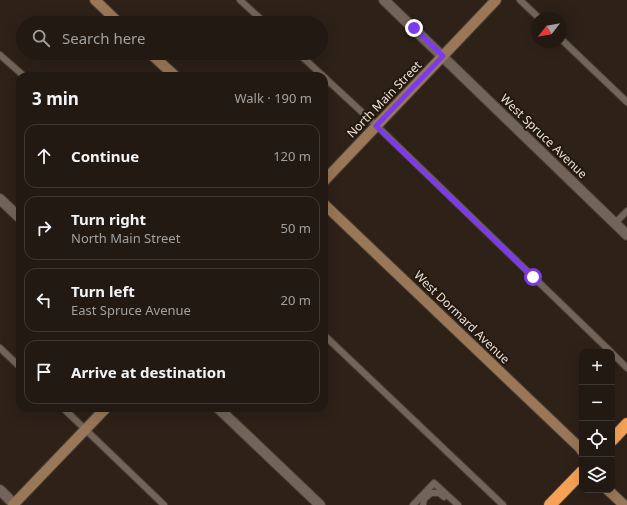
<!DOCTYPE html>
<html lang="en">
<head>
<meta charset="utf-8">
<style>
  body { margin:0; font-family:"Noto Sans",sans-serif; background:#2a221b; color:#f1f3f6 }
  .controls { position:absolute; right:12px; bottom:12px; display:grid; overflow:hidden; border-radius:8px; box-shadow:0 4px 16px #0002 }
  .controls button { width:36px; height:36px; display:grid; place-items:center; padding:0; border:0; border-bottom:1px solid #3f3832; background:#221912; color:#f1f3f6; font:20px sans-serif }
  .compass { position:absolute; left:531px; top:12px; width:36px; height:36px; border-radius:50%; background:#221912; box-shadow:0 4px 16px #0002; rotate:239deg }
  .stop { position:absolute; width:12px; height:12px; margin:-9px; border:3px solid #7c3aed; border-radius:50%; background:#fff }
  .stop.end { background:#7c3aed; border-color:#fff; box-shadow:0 1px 4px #0008 }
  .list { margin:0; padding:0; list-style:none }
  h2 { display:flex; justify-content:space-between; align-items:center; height:52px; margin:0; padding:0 16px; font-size:17px }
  h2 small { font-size:13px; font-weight:400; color:#a2a09f }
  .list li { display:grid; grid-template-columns:26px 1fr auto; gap:12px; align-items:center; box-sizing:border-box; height:64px; margin:0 8px 8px; padding:0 8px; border:1px solid #3f3832; border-radius:12px }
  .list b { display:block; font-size:15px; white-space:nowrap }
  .list p { margin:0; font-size:13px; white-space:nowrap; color:#a2a09f }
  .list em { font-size:13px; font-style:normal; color:#a2a09f }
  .icon { flex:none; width:22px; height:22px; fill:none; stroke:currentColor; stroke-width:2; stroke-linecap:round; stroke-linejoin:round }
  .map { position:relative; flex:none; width:627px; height:505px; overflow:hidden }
  .search { position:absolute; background:#221912; box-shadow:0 4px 16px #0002; left:16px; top:16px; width:312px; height:44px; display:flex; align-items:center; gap:10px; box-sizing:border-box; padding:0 14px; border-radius:22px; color:#a2a09f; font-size:15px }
  .panel { position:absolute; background:#221912; box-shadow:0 4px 16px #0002; left:16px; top:72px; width:312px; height:340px; border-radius:12px }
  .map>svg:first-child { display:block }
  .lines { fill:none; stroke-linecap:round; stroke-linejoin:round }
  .lane-casing { stroke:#483f37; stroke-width:8 }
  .street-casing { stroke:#483f37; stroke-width:12 }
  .secondary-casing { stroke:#483f37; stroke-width:12 }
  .highway-casing { stroke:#483f37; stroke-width:14 }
  .lane { stroke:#726458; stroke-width:6 }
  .street { stroke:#726458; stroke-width:10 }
  .secondary { stroke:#997757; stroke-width:10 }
  .highway { stroke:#f5a256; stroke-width:12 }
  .route { stroke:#7c3aed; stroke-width:5 }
  .labels { text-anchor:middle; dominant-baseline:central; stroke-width:4; stroke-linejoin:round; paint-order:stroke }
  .street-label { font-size:12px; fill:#ebe2dc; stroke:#23180e }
</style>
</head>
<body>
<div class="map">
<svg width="627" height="505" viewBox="0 0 627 505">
  <rect width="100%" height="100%" fill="#2d2118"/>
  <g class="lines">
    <g class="lane-casing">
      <g id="lane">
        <polyline points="240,0 265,23"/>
        <polyline points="520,0 539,18"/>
        <polyline points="561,39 627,102"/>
        <polyline points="298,53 323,76"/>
        <polyline points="0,55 24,76"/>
        <polyline points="324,77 377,126 611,352"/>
        <polyline points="615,223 627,211"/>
        <polyline points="324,335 503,505"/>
        <polyline points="0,348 20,367"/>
        <polyline points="612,353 627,368"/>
        <polyline points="63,408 164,505"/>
        <polyline points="413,505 434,483 458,505"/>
        <polyline points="423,505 424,499 431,493 439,493 444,497"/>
      </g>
    </g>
    <g class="street-casing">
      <g id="street">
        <polyline points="384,0 627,235"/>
        <polyline points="0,199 20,218"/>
        <polyline points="218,408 320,505"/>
        <polyline points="0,490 15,505"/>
      </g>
    </g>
    <g class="secondary-casing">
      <g id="secondary">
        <polyline points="95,0 119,23"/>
        <polyline points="150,53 175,76"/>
        <polyline points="324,181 496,0"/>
        <polyline points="324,204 580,448 582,451"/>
        <polyline points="608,490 624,505"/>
        <polyline points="13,505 106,408"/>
      </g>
    </g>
    <g class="highway-casing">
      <g id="highway">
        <polyline points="612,440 627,424"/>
        <polyline points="550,505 582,472"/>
      </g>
    </g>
    <use href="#lane" class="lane"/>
    <use href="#street" class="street"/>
    <use href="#secondary" class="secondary"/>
    <use href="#highway" class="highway"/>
  </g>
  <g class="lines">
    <polyline class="route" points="414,28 443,56 376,126 533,277"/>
  </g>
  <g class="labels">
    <g class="street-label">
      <text transform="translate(384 99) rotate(-46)">North Main Street</text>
      <text transform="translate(544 136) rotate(44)">West Spruce Avenue</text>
      <text transform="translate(462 317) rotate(44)">West Dormard Avenue</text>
    </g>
  </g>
</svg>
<div class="controls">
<button>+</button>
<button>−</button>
<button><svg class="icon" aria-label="locate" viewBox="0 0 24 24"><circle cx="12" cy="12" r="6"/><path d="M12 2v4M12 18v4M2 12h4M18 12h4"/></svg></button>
<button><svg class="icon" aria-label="layers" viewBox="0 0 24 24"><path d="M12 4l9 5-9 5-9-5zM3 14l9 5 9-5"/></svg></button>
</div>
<svg class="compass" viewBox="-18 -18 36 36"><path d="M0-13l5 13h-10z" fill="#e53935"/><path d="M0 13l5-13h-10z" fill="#a2a09f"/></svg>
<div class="stop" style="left:533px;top:277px"></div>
<div class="stop end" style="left:414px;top:28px"></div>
<div class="search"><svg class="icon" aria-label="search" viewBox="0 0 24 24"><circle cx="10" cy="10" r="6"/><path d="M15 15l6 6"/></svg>Search here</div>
<section class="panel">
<h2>3 min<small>Walk · 190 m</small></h2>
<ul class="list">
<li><svg class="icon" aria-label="ahead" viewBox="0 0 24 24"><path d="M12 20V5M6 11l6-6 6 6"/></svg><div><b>Continue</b></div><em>120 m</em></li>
<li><svg class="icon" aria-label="right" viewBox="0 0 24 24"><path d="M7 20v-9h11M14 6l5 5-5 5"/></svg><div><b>Turn right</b><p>North Main Street</p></div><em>50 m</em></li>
<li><svg class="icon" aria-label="left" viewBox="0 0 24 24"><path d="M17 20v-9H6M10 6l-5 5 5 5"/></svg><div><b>Turn left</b><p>East Spruce Avenue</p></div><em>20 m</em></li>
<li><svg class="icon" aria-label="arrive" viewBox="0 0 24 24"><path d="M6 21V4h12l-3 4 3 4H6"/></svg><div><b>Arrive at destination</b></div></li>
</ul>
</section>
</div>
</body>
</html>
